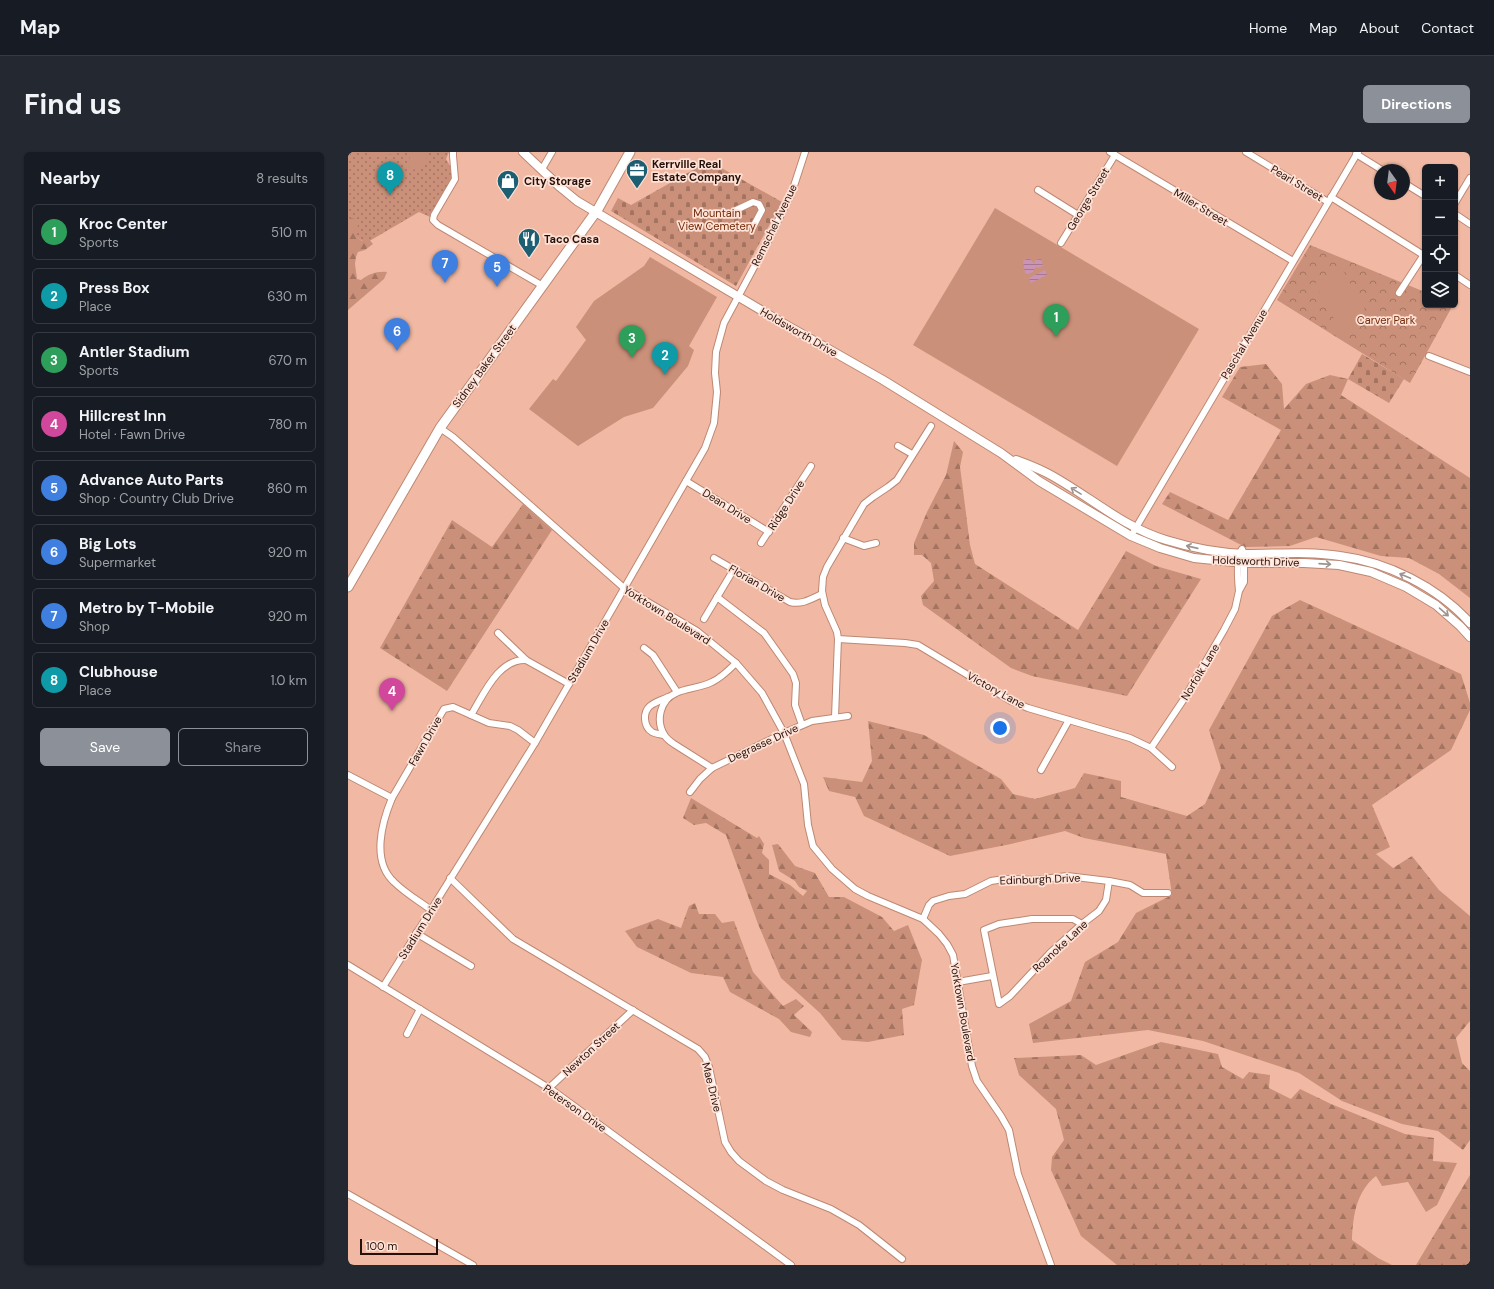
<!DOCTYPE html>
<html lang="en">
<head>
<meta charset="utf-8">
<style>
  body { margin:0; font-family:"DM Sans",sans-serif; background:#242831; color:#f1f3f6 }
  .controls { position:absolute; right:12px; top:12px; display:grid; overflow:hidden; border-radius:6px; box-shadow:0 1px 3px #0004 }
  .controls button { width:36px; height:36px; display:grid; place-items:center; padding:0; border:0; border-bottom:1px solid #363941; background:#171b24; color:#f1f3f6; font:20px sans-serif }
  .compass { position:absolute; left:1026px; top:12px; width:36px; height:36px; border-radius:50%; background:#171b24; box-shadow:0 1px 3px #0004; rotate:166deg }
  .scale { position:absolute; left:12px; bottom:10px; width:78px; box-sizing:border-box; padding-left:4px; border:2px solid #251109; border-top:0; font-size:11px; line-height:14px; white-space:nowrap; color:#251109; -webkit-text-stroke:3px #ffe1d6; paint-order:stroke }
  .you { position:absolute; left:652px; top:576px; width:14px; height:14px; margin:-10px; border:3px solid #fff; border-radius:50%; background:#1a73e8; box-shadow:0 0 0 6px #1a73e833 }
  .badge { display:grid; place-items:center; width:26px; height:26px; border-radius:50%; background:#8c9099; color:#fff; font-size:13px; font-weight:700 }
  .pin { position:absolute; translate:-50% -33px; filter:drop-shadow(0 1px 2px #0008) }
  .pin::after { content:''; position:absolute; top:21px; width:14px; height:12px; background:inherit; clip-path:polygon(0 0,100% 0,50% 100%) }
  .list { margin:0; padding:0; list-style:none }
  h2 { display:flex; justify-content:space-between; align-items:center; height:52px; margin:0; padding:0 16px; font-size:17px }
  h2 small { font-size:13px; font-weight:400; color:#9ea1a6 }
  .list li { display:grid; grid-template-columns:26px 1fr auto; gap:12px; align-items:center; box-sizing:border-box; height:56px; margin:0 8px 8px; padding:0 8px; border:1px solid #363941; border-radius:6px }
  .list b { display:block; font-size:15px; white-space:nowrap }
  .list p { margin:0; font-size:13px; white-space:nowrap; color:#9ea1a6 }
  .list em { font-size:13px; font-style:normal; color:#9ea1a6 }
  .actions { display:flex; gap:8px; padding:12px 16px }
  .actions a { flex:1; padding:9px 0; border:1px solid #8c9099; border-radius:6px; text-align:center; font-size:14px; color:#8c9099 }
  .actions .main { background:#8c9099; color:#fff }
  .icon { flex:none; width:22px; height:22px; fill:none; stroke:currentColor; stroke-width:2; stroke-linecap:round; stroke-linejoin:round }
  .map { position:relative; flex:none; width:1122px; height:1113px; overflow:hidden; border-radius:6px }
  header { display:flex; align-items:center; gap:24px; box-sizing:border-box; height:56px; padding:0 20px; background:#171b24; border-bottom:1px solid #363941 }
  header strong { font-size:19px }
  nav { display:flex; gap:22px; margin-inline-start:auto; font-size:14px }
  .intro { display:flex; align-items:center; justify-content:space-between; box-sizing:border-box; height:96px; padding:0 24px }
  h1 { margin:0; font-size:28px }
  .button { padding:10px 18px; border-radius:6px; background:#8c9099; color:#fff; font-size:14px; font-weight:700 }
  main { display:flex; gap:24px; padding:0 24px }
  aside { flex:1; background:#171b24; border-radius:6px; box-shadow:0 1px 3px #0004 }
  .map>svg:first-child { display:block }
  .grass { fill:url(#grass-dots) }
  .forest { fill:url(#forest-firs) }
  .cemetery { fill:url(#cemetery-stones) }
  .park { fill:url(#park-crowns) }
  .garden { fill:#ca9079 }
  .water { fill:url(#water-rules) }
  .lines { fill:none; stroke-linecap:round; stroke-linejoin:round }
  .minor-casing { stroke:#bd8873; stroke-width:8 }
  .secondary-casing { stroke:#bd8873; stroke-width:10 }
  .primary-casing { stroke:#bd8873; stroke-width:11 }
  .minor { stroke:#fff; stroke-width:6 }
  .secondary { stroke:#fff; stroke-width:8 }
  .primary { stroke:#fff; stroke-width:9 }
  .oneway { stroke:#9d9490 }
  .labels { text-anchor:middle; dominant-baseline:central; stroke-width:3.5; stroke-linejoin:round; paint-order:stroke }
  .poi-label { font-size:11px; font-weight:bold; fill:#251109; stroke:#ffe1d6; text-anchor:start }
  .street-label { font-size:11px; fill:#251109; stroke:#ffe1d6 }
  .park-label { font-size:11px; fill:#732b08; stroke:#ffe1d6 }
</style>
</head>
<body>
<header>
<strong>Map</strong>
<nav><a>Home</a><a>Map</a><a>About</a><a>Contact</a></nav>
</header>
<div class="intro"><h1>Find us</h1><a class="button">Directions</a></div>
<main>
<aside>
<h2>Nearby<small>8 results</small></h2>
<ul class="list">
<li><span class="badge" style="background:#2e9e5b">1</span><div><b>Kroc Center</b><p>Sports</p></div><em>510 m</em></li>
<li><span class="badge" style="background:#0f9aa8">2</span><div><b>Press Box</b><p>Place</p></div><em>630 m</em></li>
<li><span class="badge" style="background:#2e9e5b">3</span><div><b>Antler Stadium</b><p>Sports</p></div><em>670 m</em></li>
<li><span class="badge" style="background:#d1479c">4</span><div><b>Hillcrest Inn</b><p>Hotel · Fawn Drive</p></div><em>780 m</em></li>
<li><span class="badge" style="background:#3f7fe0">5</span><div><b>Advance Auto Parts</b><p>Shop · Country Club Drive</p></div><em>860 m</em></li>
<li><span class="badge" style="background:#3f7fe0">6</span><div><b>Big Lots</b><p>Supermarket</p></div><em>920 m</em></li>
<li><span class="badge" style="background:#3f7fe0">7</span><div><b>Metro by T-Mobile</b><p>Shop</p></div><em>920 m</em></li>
<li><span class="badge" style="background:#0f9aa8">8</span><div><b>Clubhouse</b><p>Place</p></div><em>1.0 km</em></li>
</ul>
<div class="actions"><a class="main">Save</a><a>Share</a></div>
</aside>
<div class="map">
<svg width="1122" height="1113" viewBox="0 0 1122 1113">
  <defs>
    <pattern id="grass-dots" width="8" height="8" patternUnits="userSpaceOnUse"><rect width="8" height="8" fill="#ca9079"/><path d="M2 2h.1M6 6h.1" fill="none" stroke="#a47461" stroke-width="1.8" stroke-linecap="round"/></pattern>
    <pattern id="forest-firs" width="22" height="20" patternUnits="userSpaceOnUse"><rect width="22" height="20" fill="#ca9079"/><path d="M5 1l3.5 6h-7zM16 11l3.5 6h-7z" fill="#a47461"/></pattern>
    <pattern id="cemetery-stones" width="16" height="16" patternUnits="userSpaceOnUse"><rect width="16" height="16" fill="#ca9079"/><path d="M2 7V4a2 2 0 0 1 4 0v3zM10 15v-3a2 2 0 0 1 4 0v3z" fill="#a47461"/></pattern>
    <pattern id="park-crowns" width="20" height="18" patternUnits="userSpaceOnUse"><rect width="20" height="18" fill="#ca9079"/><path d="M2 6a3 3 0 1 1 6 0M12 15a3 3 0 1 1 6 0" fill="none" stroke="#a47461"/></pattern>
    <pattern id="water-rules" width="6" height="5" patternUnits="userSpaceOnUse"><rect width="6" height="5" fill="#cb93b5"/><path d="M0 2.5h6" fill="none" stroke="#a57791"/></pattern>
  </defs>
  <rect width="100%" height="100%" fill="#f1b9a3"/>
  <path class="grass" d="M0,0H101L98,7C104,16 105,23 101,34L82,65L71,60L18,91L0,80Z"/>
  <g class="forest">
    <path d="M0,66L8,67L11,70L7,84L14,89L20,86L25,92L17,98L10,100L8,105L7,112L9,127L13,128C21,122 28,119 39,120L36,127L0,158Z"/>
    <polygon points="918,212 934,232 936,257 958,232 982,223 1000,227 993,243 1122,326 1122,446 1091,422 1061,406 1033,404 968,385 942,394 897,395 814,352 822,340 880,368 933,278 874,245 892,215"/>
    <polygon points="606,289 615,300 612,315 614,330 622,393 627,412 730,478 778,399 808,414 853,427 779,544 684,524 663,516 575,453 573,444 586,429 583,411 574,403 566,403 566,391 579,360 598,323"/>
    <polygon points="175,352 204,378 99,539 32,496 104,368 144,395"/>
    <polygon points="952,448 1113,522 1122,551 1122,558 1103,598 1024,653 1042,695 1028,702 1045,716 1064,704 1091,738 1122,764 1122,869 1108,886 1114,911 1122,919 1122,988 1115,998 1090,979 1054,972 994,949 951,921 855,889 800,878 685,891 681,872 723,849 737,810 770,790 788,761 824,743 818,702 736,686 717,679 663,692 602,704 516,664 507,645 481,639 475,625 514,630 524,609 520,569 576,583 653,627 665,642 687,647 727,636 736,621 773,629 773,645 839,664 857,652 873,616 861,578 924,464"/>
    <polygon points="343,646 409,686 411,684 416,692 414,701 421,708 421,722 442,733 455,744 459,739 451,735 447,729 431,719 424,693 430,692 447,714 467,721 481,745 496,745 534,765 546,779 560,773 574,808 566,853 554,857 556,883 520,890 494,888 472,861 433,826 410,772 378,683 358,671 346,673 335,666"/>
    <polygon points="347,751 351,762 367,762 374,771 386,769 405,820 435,854 448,847 456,854 446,863 464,880 462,885 443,880 431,867 382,840 375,825 343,821 289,795 277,779 310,767 333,776 341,754"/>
    <path d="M813,890L870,902L874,915L895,927L901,920L922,923L921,936L943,947L952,937L983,952L1057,982L1086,986L1085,1009L1109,1011L1089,1053L1078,1060L1060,1030L1034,1034L1028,1024C1008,1040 1005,1064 1004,1088L1030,1106L1044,1113H769L733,1084L703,1018L704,1005L716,988L708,957L671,923L666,906L733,903L748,913Z"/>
    <polygon points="1122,1023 1122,1113 1068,1113"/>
  </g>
  <g class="cemetery">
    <polygon points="361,9 434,50 388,134 263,59 270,46 283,53"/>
    <polygon points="1014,202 1056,227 1041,251 1000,227"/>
  </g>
  <polygon class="park" points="962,93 1077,140 1077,153 1105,153 1062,231 929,148"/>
  <g class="garden">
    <polygon points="22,0 49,0 47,3 37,2 27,6 22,4"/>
    <polygon points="66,0 75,0 78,2 79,6 72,15 65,18 60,13 62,4"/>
    <polygon points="647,56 851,177 769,314 565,193"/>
    <polygon points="302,105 369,145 341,194 346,198 340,214 305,256 276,265 230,294 181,257 205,227 208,229 238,188 228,175 246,149 296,114"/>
    <polygon points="994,116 1021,165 993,180 967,131"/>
  </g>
  <g class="water">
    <polygon points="681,106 686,111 687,111 687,108 693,107 695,114 689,116 688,114 685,120 680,122 677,121 675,109"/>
    <polygon points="697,118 699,123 683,131 681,126"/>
  </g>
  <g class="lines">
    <g class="minor-casing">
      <g id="minor">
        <polyline points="105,0 105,4 107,27 86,63 85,68 90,73 195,134"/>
        <polyline points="762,0 945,109"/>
        <polyline points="898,0 980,50"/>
        <polyline points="1008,2 1034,18"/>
        <polyline points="194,17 204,0"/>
        <polyline points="1056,31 1077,44"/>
        <polyline points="690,38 730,63"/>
        <polyline points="983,45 1077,104"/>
        <polyline points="1107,51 1122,26"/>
        <polyline points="386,59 405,50 411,52 414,58 405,75"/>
        <polyline points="1107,62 1122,72"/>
        <polyline points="713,91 767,3"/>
        <polyline points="1107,123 1122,133"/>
        <polyline points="1051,141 1077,101"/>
        <polyline points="1081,204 1122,220"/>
        <polyline points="92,276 105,285 276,436 349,479 388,511 414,541 436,581 456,632 460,673 465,694 484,717 507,737 520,744 575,767 591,782 599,792 605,803 624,914 629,929 653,964 661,978 670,1022 703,1113"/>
        <polyline points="550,294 564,302"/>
        <polyline points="338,329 421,380"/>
        <polyline points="786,379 1010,0"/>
        <polyline points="495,386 516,394 528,391"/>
        <polyline points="413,391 463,314"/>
        <path d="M366,406L442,450C454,453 463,447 474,442"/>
        <polyline points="369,445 416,481 445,522 448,531 447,553 454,573"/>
        <polyline points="356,467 386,417"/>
        <polyline points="150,481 178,508"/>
        <polyline points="490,487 557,491 570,493 663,549 680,556 782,586 803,596 824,615"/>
        <polyline points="296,496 305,503 329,540"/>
        <path d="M123,563C136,542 150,507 178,508L221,532"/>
        <polyline points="487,565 490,487 489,480 477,453 474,439 475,425 479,415 516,352 525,345 540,335 549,328 583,274"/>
        <path d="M316,583C312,582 307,582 304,580C295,574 295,560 302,554C307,550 314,548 320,545"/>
        <path d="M803,596L836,547L876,478L887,457L891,439L896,430V402L894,397C888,405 890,429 891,439"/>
        <path d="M364,616L326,592C323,590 319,587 317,584C307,569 312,548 328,541C338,536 352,536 364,530C373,526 381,518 388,511"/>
        <polyline points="693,618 721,568"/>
        <path d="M0,623L44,646C34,670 23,709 46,730C57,741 71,749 83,758"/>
        <polyline points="342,640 352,627 364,616 436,581 464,569 500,564"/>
        <polyline points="44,646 96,557 105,555 141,571 162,574 170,578 187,591"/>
        <polyline points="102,726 165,787 350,897 357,905 361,915 377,990 383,1000 391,1009 418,1029 435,1038 483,1057 511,1073 554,1107"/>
        <polyline points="575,767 581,753 585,749 601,744 617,742 643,729 656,727 688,728 719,724 761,729 782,733 795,741 820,741"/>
        <polyline points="734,772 725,767 684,767 651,772 636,778 651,852 662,844 702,801 734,772 751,759 758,748 761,729"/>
        <polyline points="68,781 123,814"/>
        <polyline points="0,813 204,938 443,1113"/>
        <polyline points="610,830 644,824"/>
        <polyline points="35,835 187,591 357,296 366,271 369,240 367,221 368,200 376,171 420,89 444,40 457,0"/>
        <polyline points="59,882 72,857"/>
        <polyline points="201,936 285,858"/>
        <polyline points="0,1042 125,1113"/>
      </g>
    </g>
    <g class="secondary-casing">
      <g id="secondary">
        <polyline points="175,0 212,35 229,49 433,170 535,228 653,301 691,329 783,384 812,396 846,406 896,411 956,411 991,413 1023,420 1058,435 1088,453 1112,474 1122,485"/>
        <path d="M668,308C679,312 689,316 699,321C739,342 774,375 818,388C844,396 871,401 898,402C929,402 961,399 992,404C1039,410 1090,435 1122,471"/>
      </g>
    </g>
    <g class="primary-casing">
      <polyline id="primary" points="0,435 92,276 250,57 282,0"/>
    </g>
    <use href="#minor" class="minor"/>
    <use href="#secondary" class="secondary"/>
    <use href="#primary" class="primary"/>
  </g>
  <defs><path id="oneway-shaft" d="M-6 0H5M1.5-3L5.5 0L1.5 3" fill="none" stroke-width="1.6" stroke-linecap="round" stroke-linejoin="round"/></defs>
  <g class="oneway">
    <use href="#oneway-shaft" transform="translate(728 339) rotate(-148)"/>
    <use href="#oneway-shaft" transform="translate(844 395) rotate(-167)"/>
    <use href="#oneway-shaft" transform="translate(977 412) rotate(4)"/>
    <use href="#oneway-shaft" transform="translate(1057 424) rotate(-157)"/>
    <use href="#oneway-shaft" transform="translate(1096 460) rotate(41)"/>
  </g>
  <defs>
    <g id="office-pin" transform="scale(1.15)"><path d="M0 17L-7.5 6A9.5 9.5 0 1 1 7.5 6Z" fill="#1c5e72" stroke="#ffe1d6"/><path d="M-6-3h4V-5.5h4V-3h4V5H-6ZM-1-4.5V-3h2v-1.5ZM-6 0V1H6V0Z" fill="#fff"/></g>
    <g id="shop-pin" transform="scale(1.15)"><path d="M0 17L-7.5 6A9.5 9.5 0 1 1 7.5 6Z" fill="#1c5e72" stroke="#ffe1d6"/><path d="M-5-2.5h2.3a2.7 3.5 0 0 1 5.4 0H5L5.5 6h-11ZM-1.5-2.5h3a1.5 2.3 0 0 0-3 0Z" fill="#fff"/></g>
    <g id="restaurant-pin" transform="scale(1.15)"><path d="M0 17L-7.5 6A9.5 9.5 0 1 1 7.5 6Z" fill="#1c5e72" stroke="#ffe1d6"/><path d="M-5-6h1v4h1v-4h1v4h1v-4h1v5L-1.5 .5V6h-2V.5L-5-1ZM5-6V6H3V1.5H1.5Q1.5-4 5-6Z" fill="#fff"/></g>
  </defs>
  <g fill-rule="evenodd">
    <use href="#office-pin" x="289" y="18"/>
    <use href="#shop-pin" x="160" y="29"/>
    <use href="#restaurant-pin" x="181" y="87"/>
  </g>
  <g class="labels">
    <g class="poi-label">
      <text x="304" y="12">Kerrville Real<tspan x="304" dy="13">Estate Company</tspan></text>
      <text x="176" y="29">City Storage</text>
      <text x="196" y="87">Taco Casa</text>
    </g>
    <g class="street-label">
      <text transform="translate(949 31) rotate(31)">Pearl Street</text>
      <text transform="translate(740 47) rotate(-59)">George Street</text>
      <text transform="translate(853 55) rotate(31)">Miller Street</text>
      <text transform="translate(426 73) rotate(-64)">Remschel Avenue</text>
      <text transform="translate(451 180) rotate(30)">Holdsworth Drive</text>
      <text transform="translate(896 192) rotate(-59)">Paschal Avenue</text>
      <text transform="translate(136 214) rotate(-54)">Sidney Baker Street</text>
      <text transform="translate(438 353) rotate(-57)">Ridge Drive</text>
      <text transform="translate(379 354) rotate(32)">Dean Drive</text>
      <text transform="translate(908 409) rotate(2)">Holdsworth Drive</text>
      <text transform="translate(409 431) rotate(30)">Florian Drive</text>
      <text transform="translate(319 463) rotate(32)">Yorktown Boulevard</text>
      <text transform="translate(240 499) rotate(-60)">Stadium Drive</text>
      <text transform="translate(852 520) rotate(-59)">Norfolk Lane</text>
      <text transform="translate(648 538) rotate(29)">Victory Lane</text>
      <text transform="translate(77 589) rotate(-60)">Fawn Drive</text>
      <text transform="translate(415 591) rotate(-25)">Degrasse Drive</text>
      <text transform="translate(692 727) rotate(-2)">Edinburgh Drive</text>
      <text transform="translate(72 776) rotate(-58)">Stadium Drive</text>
      <text transform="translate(712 794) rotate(-43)">Roanoke Lane</text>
      <text transform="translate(615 860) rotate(80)">Yorktown Boulevard</text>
      <text transform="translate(243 897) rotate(-43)">Newton Street</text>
      <text transform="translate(364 935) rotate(76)">Mae Drive</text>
      <text transform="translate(227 956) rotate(35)">Peterson Drive</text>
    </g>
    <g class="park-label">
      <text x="369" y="61">Mountain<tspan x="369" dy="13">View Cemetery</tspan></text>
      <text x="1038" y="168">Carver Park</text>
    </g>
  </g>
</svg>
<div class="controls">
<button>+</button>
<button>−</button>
<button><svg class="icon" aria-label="locate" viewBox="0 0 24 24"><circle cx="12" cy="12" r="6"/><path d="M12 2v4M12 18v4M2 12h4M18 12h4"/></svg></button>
<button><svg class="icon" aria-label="layers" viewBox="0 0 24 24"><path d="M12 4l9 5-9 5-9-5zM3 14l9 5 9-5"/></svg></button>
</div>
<svg class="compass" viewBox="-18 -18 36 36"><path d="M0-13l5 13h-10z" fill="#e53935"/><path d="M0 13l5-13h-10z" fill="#9ea1a6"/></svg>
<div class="scale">100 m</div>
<div class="you"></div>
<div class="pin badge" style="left:708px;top:185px;background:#2e9e5b">1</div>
<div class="pin badge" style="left:317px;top:223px;background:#0f9aa8">2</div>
<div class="pin badge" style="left:284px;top:206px;background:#2e9e5b">3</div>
<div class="pin badge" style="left:44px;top:559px;background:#d1479c">4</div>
<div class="pin badge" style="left:149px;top:135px;background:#3f7fe0">5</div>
<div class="pin badge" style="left:49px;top:199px;background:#3f7fe0">6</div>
<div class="pin badge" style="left:97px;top:131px;background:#3f7fe0">7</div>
<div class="pin badge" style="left:42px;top:43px;background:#0f9aa8">8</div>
</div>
</main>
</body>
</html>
